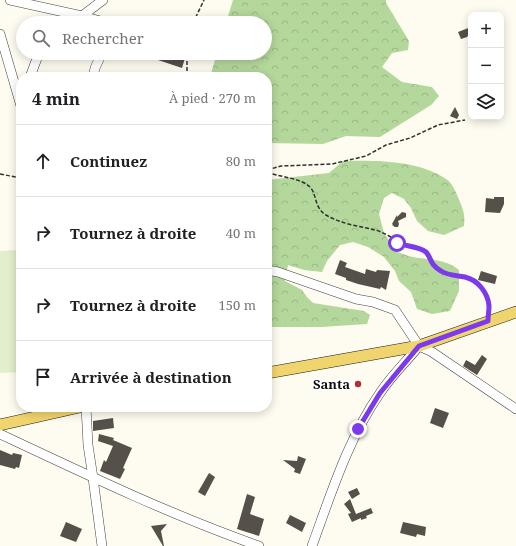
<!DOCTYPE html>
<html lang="fr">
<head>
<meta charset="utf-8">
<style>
  body { margin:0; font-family:"Noto Serif",serif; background:#f2f2f2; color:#202124 }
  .controls { position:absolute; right:12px; top:12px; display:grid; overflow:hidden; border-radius:8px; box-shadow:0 2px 10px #0003 }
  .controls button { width:36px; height:36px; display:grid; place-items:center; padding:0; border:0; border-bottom:1px solid #e0e0e0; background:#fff; color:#202124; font:20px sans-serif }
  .stop { position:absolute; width:12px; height:12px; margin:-9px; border:3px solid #7c3aed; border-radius:50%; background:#fff }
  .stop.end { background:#7c3aed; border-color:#fff; box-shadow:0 1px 4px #0008 }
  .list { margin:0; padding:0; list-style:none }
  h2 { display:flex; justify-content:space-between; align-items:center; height:52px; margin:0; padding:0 16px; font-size:17px }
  h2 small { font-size:13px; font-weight:400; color:#757577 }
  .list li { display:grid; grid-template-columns:26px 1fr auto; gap:12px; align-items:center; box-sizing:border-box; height:72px; padding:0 16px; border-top:1px solid #e0e0e0 }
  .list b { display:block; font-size:15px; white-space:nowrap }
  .list em { font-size:13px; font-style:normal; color:#757577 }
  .icon { flex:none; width:22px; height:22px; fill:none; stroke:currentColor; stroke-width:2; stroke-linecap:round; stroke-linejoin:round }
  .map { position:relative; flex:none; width:516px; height:546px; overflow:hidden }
  .search { position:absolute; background:#fff; box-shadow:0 2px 10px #0003; left:16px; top:16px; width:256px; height:44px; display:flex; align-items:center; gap:10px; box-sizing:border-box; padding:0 14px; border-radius:22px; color:#757577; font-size:15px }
  .panel { position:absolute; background:#fff; box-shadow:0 2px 10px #0003; left:16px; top:72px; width:256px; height:340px; border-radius:16px }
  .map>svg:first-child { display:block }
  .forest { fill:url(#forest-crowns) }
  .pitch { fill:#e2eecc }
  .building { fill:#56504b }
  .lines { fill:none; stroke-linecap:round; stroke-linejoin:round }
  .minor-casing { stroke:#414141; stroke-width:10 }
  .major-casing { stroke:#1f1f1f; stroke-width:12 }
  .path { stroke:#303030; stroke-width:1.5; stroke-dasharray:4 2; stroke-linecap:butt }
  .minor { stroke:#fff; stroke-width:9 }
  .major { stroke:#f0d56e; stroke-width:11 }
  .route { stroke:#7c3aed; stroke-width:5 }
  .poi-dot { fill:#b62e30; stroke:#fff; stroke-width:1.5 }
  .labels { text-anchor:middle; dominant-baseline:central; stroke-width:4; stroke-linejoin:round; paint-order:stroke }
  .poi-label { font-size:13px; font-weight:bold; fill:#0e0e0e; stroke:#fff; text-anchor:end }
</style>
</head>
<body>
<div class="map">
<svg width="516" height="546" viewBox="0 0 516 546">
  <defs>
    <pattern id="forest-crowns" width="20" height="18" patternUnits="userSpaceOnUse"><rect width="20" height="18" fill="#b4d79b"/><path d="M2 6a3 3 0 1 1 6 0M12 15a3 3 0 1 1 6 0" fill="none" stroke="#9ab784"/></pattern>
  </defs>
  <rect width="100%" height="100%" fill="#fefcf0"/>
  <g class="forest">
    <polygon points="233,0 386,0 386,3 409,41 408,50 392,53 382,67 402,82 432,87 439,96 431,105 380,137 346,136 323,144 267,143 267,77 210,77 217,53 265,53 265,23 226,23"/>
    <path d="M343,161C375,160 419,160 446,179C453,183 457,195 460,202C464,211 465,217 464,226L444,235L428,231L417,221L411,208L404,199L392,193L384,198L379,214L384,233L395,251C401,253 407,256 413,257C428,260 447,259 459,270V291L450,311L432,314L417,309L411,292L399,281L395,271L384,257L368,247L353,242L340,245L327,261L322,272L304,270L288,265L285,281L302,290L307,297L313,303L364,311L370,315L367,324L321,327H267V180L329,173Z"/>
  </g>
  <polygon class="pitch" points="21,250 21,372 0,373 0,251"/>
  <g class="building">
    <polygon points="471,27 471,32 467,37 461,39 458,32"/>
    <polygon points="140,53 168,53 185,58 182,68 140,54"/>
    <polygon points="455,107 459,115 457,119 450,116"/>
    <polygon points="494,197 504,197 504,204 500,213 485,212 486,198 494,199"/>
    <polygon points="402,212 406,213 406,217 398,221 399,224 398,227 395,227 392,225 393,224 392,224 397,215 397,217"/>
    <polygon points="340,260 347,263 345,267 365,274 366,269 376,272 377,270 390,271 386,290 381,287 380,289 358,284 346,280 346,278 335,274"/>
    <polygon points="481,271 497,276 495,284 478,280"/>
    <polygon points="482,355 487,359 477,375 463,366 466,360 475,365"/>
    <polygon points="435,408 449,413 443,428 430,423"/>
    <polygon points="113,418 114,428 93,431 93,421"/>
    <polygon points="99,434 114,438 113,440 132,448 123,468 125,469 120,479 100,471 104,460 106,462 113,446 98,441"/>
    <polygon points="0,450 12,455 13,453 22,455 19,468 16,467 15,469 0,465"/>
    <polygon points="298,456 306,459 300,474 294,472 295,469 283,460 297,461"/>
    <polygon points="209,473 215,477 205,496 198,492"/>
    <polygon points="357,488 360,494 352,499 348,492"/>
    <polygon points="247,494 255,497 250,514 264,519 259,536 237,529"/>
    <polygon points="350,499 356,514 371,508 373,513 366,516 367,518 361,520 361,518 352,522 348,514 351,513 344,504"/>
    <polygon points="290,515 306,523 302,532 286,523"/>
    <polygon points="66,522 82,529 76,542 60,536"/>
    <polygon points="403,522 426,527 425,536 417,534 416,537 400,533"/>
    <polygon points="167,524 161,531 164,546 163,546 151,526"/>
  </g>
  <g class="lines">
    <g class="minor-casing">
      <g id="minor">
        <polyline points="10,0 82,16 108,23"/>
        <polyline points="69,23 82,16 103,0"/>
        <polyline points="0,34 21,106"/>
        <polyline points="30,77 39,53"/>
        <polyline points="93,77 95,68 102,53"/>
        <polyline points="267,270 278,272 356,299 373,302 395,310 419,346 432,352 516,409"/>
        <polyline points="86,407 88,445 93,478 102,546"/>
        <path d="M0,434C85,474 171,515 259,546"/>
        <path d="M312,546C331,494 348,439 380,393C391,376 406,362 419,346"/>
      </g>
    </g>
    <g class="major-casing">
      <g id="major">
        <polyline points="267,373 419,346 516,312"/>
        <polyline points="0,425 80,407"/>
      </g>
    </g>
    <g class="path">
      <polyline points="193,23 204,0"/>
      <polyline points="187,77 187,53"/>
      <polyline points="267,170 281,166 332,164 366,156 386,145 410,138 438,125 465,120"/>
      <path d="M267,172C279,177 301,178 310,187C317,194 314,208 326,215C341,224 359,226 375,230C380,231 385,234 389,236C393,238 395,242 399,244C405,247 413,246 419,248C428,251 427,258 432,264C434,267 439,270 442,271C450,276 457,275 465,277C480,281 492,297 488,312"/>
      <polyline points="0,174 21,178"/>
    </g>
    <use href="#minor" class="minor"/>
    <use href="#major" class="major"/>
  </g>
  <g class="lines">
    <path class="route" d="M358,429L380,393L419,346L488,321C488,316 489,311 489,306C488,293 478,280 465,277C456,275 449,276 441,271C430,265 432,259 426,252C420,247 405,246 397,243"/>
  </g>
  <circle class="poi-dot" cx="358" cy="384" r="4"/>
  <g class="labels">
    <g class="poi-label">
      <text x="350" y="384">Santa</text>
    </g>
  </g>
</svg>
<div class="controls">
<button>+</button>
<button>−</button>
<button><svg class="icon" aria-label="layers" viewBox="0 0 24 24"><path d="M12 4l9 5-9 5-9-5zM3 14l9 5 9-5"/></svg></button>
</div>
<div class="stop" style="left:397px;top:243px"></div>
<div class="stop end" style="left:358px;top:429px"></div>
<div class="search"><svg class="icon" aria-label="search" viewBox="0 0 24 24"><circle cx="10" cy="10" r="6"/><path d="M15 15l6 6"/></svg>Rechercher</div>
<section class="panel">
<h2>4 min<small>À pied · 270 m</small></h2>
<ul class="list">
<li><svg class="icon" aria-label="ahead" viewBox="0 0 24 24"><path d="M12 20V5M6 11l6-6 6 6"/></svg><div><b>Continuez</b></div><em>80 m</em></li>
<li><svg class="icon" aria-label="right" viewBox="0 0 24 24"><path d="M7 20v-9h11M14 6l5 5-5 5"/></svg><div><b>Tournez à droite</b></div><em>40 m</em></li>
<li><svg class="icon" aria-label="right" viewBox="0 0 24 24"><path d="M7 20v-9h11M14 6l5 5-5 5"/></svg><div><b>Tournez à droite</b></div><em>150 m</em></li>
<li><svg class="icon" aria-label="arrive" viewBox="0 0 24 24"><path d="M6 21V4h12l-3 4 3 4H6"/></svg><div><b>Arrivée à destination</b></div></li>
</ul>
</section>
</div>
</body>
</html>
